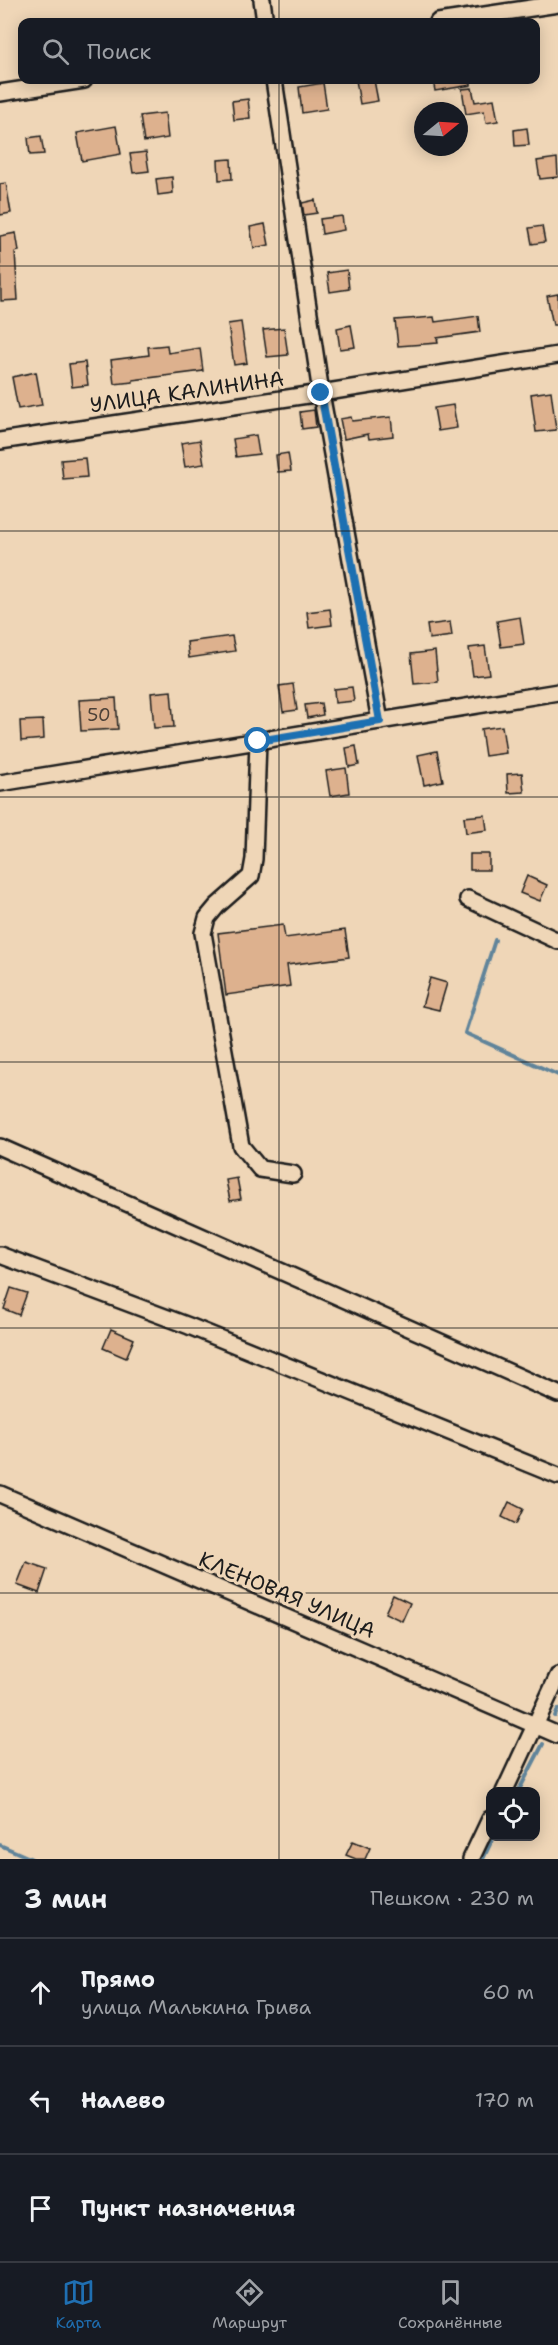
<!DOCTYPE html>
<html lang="ru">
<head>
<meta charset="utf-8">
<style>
  body { margin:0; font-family:"Shantell Sans",sans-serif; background:#20242c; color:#f1f3f6 }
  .controls { position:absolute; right:18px; bottom:18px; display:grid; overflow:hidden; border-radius:12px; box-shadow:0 3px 15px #0003 }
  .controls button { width:54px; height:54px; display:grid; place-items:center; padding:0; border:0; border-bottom:2px solid #363941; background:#171b24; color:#f1f3f6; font:30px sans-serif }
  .compass { position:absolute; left:414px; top:102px; width:54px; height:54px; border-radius:50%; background:#171b24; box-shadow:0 3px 15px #0003; rotate:72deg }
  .stop { position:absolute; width:18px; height:18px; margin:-14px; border:4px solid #1f6fb2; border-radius:50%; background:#fff }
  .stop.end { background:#1f6fb2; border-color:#fff; box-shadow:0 2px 6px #0008 }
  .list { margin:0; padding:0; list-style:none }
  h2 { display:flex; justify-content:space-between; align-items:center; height:78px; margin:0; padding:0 24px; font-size:26px }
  h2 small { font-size:20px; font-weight:400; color:#9ea1a6 }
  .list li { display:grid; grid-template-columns:39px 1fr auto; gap:18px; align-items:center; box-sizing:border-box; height:108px; padding:0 24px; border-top:2px solid #363941 }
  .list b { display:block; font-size:22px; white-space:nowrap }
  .list p { margin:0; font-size:20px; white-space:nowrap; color:#9ea1a6 }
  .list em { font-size:20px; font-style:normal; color:#9ea1a6 }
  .icon { flex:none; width:33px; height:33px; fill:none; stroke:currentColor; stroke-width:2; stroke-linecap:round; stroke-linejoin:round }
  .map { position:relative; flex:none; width:558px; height:1859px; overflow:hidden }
  .search { position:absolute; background:#171b24; box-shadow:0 3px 15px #0003; left:18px; right:18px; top:18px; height:66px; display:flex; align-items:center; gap:15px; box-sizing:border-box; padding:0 21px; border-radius:12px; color:#9ea1a6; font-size:22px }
  .sheet { height:402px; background:#171b24 }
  nav { display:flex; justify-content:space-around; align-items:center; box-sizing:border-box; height:84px; border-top:2px solid #363941; background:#171b24; font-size:16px; color:#9ea1a6 }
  nav a { display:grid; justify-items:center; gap:3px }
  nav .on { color:#1f6fb2 }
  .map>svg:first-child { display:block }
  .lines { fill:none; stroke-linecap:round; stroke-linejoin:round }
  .stream { stroke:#60849a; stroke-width:4 }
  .building { fill:#ddb18e; stroke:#1c1c1c; stroke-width:1.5 }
  .minor-casing { stroke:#1c1c1c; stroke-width:20 }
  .minor { stroke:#efd6b7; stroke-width:15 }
  .route { stroke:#1f6fb2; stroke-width:8 }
  .grid { fill:none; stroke:#1c1c1c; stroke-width:1.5; stroke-opacity:0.55 }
  .labels { text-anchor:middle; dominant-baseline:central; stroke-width:6; stroke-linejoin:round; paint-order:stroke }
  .number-label { font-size:18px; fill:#4c4138 }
  .street-label { font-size:21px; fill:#1c1c1c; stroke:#efd6b7 }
</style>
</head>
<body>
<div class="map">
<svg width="558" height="1859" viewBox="0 0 558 1859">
  <rect width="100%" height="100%" fill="#efd6b7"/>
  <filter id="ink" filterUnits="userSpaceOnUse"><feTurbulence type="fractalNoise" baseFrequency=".0167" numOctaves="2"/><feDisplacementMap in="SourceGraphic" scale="12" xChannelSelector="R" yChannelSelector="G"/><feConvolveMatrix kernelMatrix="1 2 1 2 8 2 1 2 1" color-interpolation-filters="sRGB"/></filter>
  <g filter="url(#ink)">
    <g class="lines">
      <g class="stream">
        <polyline points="495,940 465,1033 558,1075"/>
        <polyline points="555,1716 558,1709"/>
        <polyline points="518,1792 543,1744"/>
        <polyline points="0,1845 32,1859"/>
        <polyline points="483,1859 494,1836"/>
      </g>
    </g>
    <g class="building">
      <polygon points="356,80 374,80 378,101 360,104"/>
      <polygon points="433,80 471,80 471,85 435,91"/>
      <polygon points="323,83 327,109 302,113 299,87"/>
      <polygon points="472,88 475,102 494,99 498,121 486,123 484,111 466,114 462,89"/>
      <polygon points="248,99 250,118 234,120 232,101"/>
      <polygon points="165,113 168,138 144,142 140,116"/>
      <polygon points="116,126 121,154 82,161 77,133"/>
      <polygon points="527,128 529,145 515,146 514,130"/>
      <polygon points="41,136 44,154 30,155 28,138"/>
      <polygon points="146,152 149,171 133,173 130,154"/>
      <polygon points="557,158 558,177 540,179 537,161"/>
      <polygon points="231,159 232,179 219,180 218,160"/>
      <polygon points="172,177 173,193 158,195 156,179"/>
      <polygon points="6,183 11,213 0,215 0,184"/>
      <polygon points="315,200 317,213 304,215 302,203"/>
      <polygon points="342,216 344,230 322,234 320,219"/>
      <polygon points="265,224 269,245 254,248 250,227"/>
      <polygon points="542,226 545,242 532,244 529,228"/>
      <polygon points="16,233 19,251 15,252 18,300 1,301 0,236"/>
      <polygon points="347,270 349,289 330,292 327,273"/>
      <polygon points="558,294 558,325 553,325 547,296"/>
      <polygon points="478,316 480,332 437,338 438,343 398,346 395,320 434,317 435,322"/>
      <polygon points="241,322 247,363 234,365 228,324"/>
      <polygon points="351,325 355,347 340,349 337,328"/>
      <polygon points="284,328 288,355 267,357 263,330"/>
      <polygon points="167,345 168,353 200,348 203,371 133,380 133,382 114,384 111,360 149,355 148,347"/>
      <polygon points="85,362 88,385 72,387 69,364"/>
      <polygon points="36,372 42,405 18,409 12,377"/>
      <polygon points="551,391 556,430 536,432 531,394"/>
      <polygon points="453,405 457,428 438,431 434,408"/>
      <polygon points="314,410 316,427 302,429 300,412"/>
      <polygon points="351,417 352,421 391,417 393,436 369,439 368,434 344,439 340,419"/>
      <polygon points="256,435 259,454 236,457 233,439"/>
      <polygon points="200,440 204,464 185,467 181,443"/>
      <polygon points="288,453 291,471 278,472 276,455"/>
      <polygon points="85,458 87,477 63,479 61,460"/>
      <polygon points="330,609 332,625 309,628 307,612"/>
      <polygon points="520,617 524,644 501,647 497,621"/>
      <polygon points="450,622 452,636 429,639 427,625"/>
      <polygon points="232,636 235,651 189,658 187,642"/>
      <polygon points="485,646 489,674 473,676 469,648"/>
      <polygon points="435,651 438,682 414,684 411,654"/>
      <polygon points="293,684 297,710 283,712 279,686"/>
      <polygon points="352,687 354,701 335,703 334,689"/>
      <polygon points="171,691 174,727 154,728 151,693"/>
      <polygon points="116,698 118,729 81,731 79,700"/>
      <polygon points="321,703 323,715 307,718 305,705"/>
      <polygon points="43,720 44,739 21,741 20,721"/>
      <polygon points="502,726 506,753 485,756 481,729"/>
      <polygon points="356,746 359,765 349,767 346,748"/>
      <polygon points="437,751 443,781 424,785 418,755"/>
      <polygon points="346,768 349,793 330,796 326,771"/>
      <polygon points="522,773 524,792 508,793 507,774"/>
      <polygon points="485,815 487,830 466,833 464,817"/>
      <rect x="470" y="854" width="19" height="16"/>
      <polygon points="527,876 547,885 540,901 520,893"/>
      <polygon points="283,925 285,938 345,930 349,957 287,965 290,986 226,995 218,933"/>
      <polygon points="430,978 447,983 439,1010 422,1006"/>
      <polygon points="237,1178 241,1199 230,1201 226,1180"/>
      <polygon points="11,1288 27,1293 19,1315 4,1309"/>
      <polygon points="111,1329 134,1339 126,1358 103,1348"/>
      <polygon points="509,1502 523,1509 516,1524 502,1517"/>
      <polygon points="26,1562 47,1569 39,1593 17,1585"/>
      <polygon points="393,1595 410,1603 402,1621 385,1613"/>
      <polygon points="353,1841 370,1848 365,1859 356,1859 346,1855"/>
    </g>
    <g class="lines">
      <g class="minor-casing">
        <g id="minor">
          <polyline points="262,0 265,22"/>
          <polyline points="438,22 558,4"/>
          <polyline points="274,80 321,393 380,721"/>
          <polyline points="0,93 84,80"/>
          <polyline points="0,441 321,393 558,355"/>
          <polyline points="258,741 254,859 251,876 217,906 207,918 203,933 241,1146 260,1169 293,1174"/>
          <polyline points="0,783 558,692"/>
          <polyline points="468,899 558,941"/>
          <polyline points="0,1147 558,1394"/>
          <polyline points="0,1255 189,1326 558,1476"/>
          <polyline points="0,1494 558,1735"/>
          <polyline points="504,1792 558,1676"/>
          <polyline points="471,1859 490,1819"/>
        </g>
      </g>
      <use href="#minor" class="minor"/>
    </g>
  </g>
  <g class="lines" filter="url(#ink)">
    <polyline class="route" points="258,741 380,721 321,393"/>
  </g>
  <path class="grid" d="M279,0V22M279,80V1859M0,266H558M0,531H558M0,797H558M0,1062H558M0,1328H558M0,1593H558"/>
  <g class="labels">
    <g class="number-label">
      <text x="99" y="715">50</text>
    </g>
    <g class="street-label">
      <text transform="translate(187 392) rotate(-8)">УЛИЦА КАЛИНИНА</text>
      <text transform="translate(287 1595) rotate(23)">КЛЕНОВАЯ УЛИЦА</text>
    </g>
  </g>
</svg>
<div class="controls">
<button><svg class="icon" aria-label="locate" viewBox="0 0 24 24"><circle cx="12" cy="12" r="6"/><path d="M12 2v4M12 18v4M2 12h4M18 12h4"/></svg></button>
</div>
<svg class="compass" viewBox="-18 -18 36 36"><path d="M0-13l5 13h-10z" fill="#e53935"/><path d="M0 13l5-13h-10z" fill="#9ea1a6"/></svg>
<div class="stop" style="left:258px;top:741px"></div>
<div class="stop end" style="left:321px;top:393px"></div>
<div class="search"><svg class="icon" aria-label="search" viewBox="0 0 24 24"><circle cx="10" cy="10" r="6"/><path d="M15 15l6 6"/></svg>Поиск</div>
</div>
<section class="sheet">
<h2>3 мин<small>Пешком · 230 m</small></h2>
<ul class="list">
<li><svg class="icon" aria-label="ahead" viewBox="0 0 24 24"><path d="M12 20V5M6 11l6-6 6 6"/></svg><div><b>Прямо</b><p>улица Малькина Грива</p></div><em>60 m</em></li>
<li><svg class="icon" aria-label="left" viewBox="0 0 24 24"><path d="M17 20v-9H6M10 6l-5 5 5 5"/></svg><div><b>Налево</b></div><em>170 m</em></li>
<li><svg class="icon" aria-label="arrive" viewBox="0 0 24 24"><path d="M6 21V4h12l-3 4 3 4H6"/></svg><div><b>Пункт назначения</b></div></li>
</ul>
</section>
<nav>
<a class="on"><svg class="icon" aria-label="map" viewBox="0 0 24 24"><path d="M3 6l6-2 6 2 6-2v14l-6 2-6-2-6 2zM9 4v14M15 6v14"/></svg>Карта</a>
<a><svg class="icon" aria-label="directions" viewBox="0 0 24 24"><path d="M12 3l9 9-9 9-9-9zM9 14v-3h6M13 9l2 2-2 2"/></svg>Маршрут</a>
<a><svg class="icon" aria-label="saved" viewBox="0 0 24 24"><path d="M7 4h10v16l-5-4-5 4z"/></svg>Сохранённые</a>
</nav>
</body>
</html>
